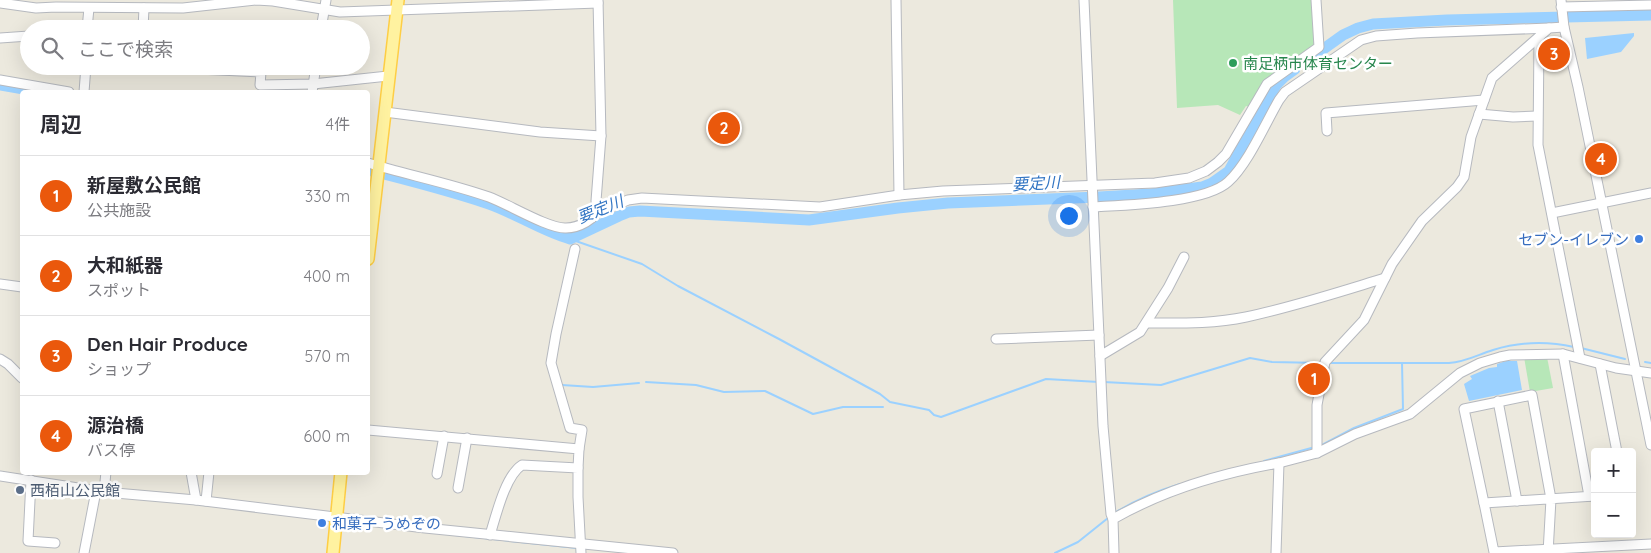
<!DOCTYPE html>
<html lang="ja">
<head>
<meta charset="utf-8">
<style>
  body { margin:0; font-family:Quicksand,"Noto Sans JP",sans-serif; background:#f2f2f3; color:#2b2b33 }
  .controls { position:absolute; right:15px; bottom:15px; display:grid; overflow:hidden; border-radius:5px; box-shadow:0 5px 20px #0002 }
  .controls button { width:45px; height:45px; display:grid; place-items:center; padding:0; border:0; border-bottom:1px solid #e1e1e2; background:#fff; color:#2b2b33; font:25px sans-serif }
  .you { position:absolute; left:1068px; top:215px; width:18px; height:18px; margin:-12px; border:4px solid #fff; border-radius:50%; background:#1a73e8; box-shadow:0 0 0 8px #1a73e833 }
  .badge { display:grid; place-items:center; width:32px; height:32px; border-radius:50%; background:#ea580c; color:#fff; font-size:16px; font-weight:700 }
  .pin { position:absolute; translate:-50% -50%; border:2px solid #fff; box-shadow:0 1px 5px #0006 }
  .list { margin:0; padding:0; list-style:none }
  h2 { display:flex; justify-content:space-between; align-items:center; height:65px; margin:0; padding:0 20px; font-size:21px }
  h2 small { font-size:16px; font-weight:400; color:#7c7c81 }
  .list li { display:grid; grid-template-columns:32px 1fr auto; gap:15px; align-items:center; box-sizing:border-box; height:80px; padding:0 20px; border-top:1px solid #e1e1e2 }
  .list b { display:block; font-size:19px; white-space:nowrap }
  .list p { margin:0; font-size:16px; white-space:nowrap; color:#7c7c81 }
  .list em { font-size:16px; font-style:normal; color:#7c7c81 }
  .icon { flex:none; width:28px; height:28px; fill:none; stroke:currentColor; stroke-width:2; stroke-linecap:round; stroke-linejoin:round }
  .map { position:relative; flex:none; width:1651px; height:553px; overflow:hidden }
  .search { position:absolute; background:#fff; box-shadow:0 5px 20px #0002; left:20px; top:20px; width:350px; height:55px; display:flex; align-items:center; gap:12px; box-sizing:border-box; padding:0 18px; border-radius:28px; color:#7c7c81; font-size:19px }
  .panel { position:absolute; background:#fff; box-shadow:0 5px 20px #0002; left:20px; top:90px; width:350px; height:385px; border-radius:5px }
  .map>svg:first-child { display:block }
  .park { fill:#b7e7b8 }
  .water { fill:#9bd1ff }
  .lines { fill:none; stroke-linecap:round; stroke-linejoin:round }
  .stream { stroke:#9bd1ff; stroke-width:2 }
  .river { stroke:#9bd1ff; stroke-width:11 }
  .minor-casing { stroke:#b6b9bf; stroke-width:11 }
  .major-casing { stroke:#fece45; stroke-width:14 }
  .minor { stroke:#fff; stroke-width:9 }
  .major { stroke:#fff2a0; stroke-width:11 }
  .leisure-dot { fill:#2e9e5b; stroke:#fff; stroke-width:2 }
  .shop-dot { fill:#3f7fe0; stroke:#fff; stroke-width:2 }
  .service-dot { fill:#5c6f8a; stroke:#fff; stroke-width:2 }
  .labels { text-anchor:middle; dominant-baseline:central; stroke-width:5; stroke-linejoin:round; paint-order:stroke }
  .leisure-label { font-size:15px; fill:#27864d; stroke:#fff; text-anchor:start }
  .shop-label { font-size:15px; fill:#366cbe; stroke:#fff; text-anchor:end }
  .service-label { font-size:15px; fill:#4e5e75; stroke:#fff; text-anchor:start }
  .water-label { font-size:16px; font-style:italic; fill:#3275c3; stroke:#fff }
</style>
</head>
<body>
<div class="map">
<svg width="1651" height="553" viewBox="0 0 1651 553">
  <rect width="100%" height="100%" fill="#ece9de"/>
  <g class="park">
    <polygon points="1173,0 1312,0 1315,47 1268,79 1250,107 1246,106 1240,115 1218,105 1177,108"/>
    <polygon points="1524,357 1547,357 1553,388 1530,392"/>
  </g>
  <g class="water">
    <polygon points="1634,33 1634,36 1621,52 1587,59 1585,38"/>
    <polygon points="1506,361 1517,361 1522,390 1469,401 1464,384 1472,379 1470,376 1489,368 1497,367 1497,364"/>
  </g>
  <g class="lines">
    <g class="stream">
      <polyline points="570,239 642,264 678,286 779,339 880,394 890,402 929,410 934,415 941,417 1046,379 1099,382"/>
      <polyline points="1581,348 1625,359"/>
      <polyline points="1645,362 1651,363"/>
      <path d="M1329,363H1449C1466,362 1477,355 1493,350C1519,342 1547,341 1574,347"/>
      <polyline points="646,382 696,385 724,392 765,391 813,414 843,407 883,407"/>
      <polyline points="1104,382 1161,385 1250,358 1272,362 1322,363"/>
      <polyline points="562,385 593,387 639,383"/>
      <polyline points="1320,446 1354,428 1403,409 1402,363"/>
      <polyline points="1264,461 1315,447"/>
      <path d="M1116,512C1136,500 1157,491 1180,484"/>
      <polyline points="455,535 577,548"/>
      <polyline points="1055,553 1078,542 1108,518"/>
    </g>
    <g class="river">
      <polyline points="1308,60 1343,35 1358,28 1373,24 1447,20 1651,15"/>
      <polyline points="0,85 41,92"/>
      <path d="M368,170C408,180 450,191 489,204C517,214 542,231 570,239L619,216L629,212L640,211L809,220L898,208L948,203L1099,197L1151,194L1202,187L1212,183L1229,171L1276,85L1284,77L1295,69"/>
    </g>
    <g class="minor-casing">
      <g id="minor">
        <polyline points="598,0 601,136 596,201 600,208"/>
        <polyline points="896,0 899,195"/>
        <polyline points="1084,0 1103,426 1111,514 1113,519"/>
        <polyline points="1561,0 1564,27 1578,87 1651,445"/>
        <polyline points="0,3 36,8 56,7 183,8 256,0 273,1 340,12 598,3"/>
        <polyline points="1561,7 1651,5"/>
        <polyline points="87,29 89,8"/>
        <polyline points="143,29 144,8"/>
        <polyline points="321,29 326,0"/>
        <polyline points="1539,37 1538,145 1580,358"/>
        <polyline points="0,38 29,36"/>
        <polyline points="133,66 261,72 260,85 313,84 388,76"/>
        <polyline points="0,80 69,92"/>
        <polyline points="84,92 86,66"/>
        <polyline points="312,92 316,66"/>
        <polyline points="385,112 540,132 601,136"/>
        <polyline points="1479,114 1513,117 1537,116"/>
        <polyline points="1327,131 1326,113 1484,100"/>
        <path d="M368,163C408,175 449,183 489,197C508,204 549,229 566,228C579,228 595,219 600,208"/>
        <path d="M1093,207C1125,205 1205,203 1228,182C1248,164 1265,124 1279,100L1285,92L1361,40L1376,36L1417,33L1549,28"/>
        <polyline points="600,208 607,209 628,200 642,198 820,207 899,195 943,191 1155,183 1189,178 1206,171 1218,162 1226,154 1267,84 1319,47 1316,0"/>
        <polyline points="1552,213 1651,193"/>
        <polyline points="575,249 556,334 551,363 570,428 582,430 579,449"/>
        <polyline points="0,284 22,287"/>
        <path d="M1147,323C1180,323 1213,324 1246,317C1293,307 1339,292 1385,278"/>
        <polyline points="996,339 1099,335"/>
        <polyline points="1563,354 1589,496"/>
        <polyline points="1100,356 1140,332 1168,288 1184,257"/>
        <polyline points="0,359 8,364 22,378"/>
        <polyline points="1600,364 1617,452"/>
        <polyline points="1498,401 1517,501"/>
        <polyline points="368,430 579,449 578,468"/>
        <polyline points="1317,453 1317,405 1325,362 1364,320 1392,264 1422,221 1457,187 1464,177 1471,137 1492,78 1549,28 1564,27"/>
        <polyline points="1279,463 1317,453 1355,434 1410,414 1460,373 1480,363 1500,357 1510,355 1563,354 1616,368 1651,373"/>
        <polyline points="191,472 196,500"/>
        <polyline points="437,474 444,436"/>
        <polyline points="0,476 104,492 196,500 425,528 673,553"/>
        <polyline points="31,480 28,541 55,543"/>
        <polyline points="458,488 467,438"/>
        <polyline points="104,492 106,472"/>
        <polyline points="206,501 209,472"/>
        <polyline points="1484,503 1494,552 1651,544"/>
        <path d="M490,535C496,516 505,476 522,465L578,468V497L581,553"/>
        <polyline points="84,553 96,491"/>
        <path d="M1114,553L1113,519C1164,490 1221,473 1279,463L1276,553"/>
        <polyline points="1548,553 1551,499 1532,395 1464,409 1484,503 1595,496"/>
      </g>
    </g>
    <g class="major-casing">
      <g id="major">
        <polyline points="368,259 398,0"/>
        <polyline points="333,553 341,472"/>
      </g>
    </g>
    <use href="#minor" class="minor"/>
    <use href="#major" class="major"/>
  </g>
  <circle class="leisure-dot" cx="1233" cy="63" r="5"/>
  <g class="shop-dot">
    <circle cx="1639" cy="239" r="5"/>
    <circle cx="322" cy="523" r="5"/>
  </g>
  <circle class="service-dot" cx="20" cy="490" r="5"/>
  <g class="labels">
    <g class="leisure-label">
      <text x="1243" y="63">南足柄市体育センター</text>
    </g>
    <g class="shop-label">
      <text x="1629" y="239">セブン-イレブン</text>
      <text x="332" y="523" text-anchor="start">和菓子 うめぞの</text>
    </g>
    <g class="service-label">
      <text x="30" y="490">西栢山公民館</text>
    </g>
    <g class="water-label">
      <text transform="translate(1036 183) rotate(-3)">要定川</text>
      <text transform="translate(600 209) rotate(-22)">要定川</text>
    </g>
  </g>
</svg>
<div class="controls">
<button>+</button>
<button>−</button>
</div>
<div class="you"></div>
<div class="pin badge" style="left:1314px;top:379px">1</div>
<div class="pin badge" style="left:724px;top:128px">2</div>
<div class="pin badge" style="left:1554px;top:54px">3</div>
<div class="pin badge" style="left:1601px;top:159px">4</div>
<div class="search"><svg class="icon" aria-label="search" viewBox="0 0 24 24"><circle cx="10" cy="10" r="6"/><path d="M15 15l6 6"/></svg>ここで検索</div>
<section class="panel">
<h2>周辺<small>4件</small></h2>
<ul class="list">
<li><span class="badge">1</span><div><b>新屋敷公民館</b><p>公共施設</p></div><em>330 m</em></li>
<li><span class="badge">2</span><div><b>大和紙器</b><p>スポット</p></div><em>400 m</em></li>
<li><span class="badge">3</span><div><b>Den Hair Produce</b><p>ショップ</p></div><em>570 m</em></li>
<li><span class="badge">4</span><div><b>源治橋</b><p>バス停</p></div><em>600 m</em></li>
</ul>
</section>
</div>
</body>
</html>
